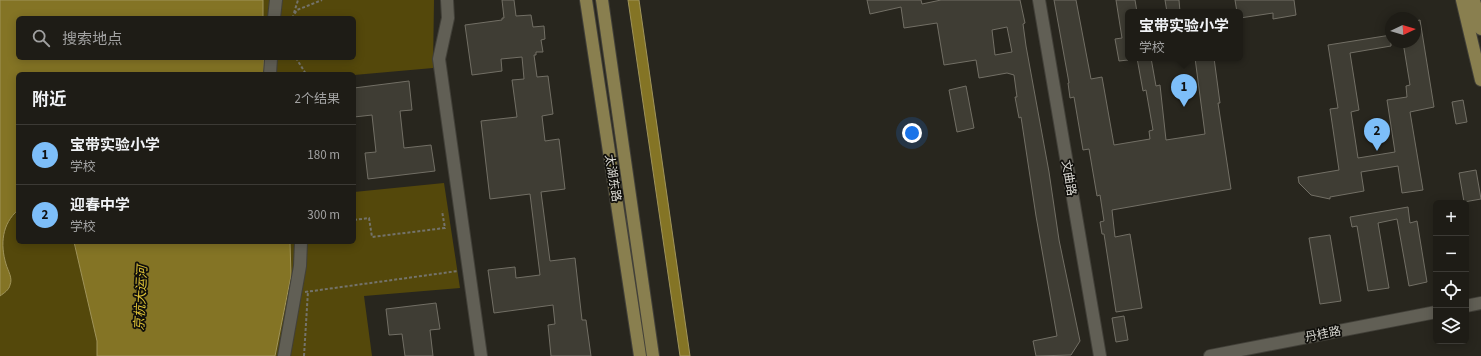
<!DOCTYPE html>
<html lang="zh">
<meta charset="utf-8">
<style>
:root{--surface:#1e1c16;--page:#26251f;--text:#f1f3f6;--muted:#a1a1a1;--line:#3c3a35;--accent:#7dbef9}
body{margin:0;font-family:"Source Sans 3","Noto Sans SC",sans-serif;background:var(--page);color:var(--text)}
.controls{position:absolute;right:12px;bottom:12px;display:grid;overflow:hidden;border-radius:6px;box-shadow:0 2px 10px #0003}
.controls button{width:36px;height:36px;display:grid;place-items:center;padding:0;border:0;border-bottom:1px solid var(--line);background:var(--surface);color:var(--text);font:20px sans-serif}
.compass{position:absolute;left:1385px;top:12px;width:36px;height:36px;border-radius:50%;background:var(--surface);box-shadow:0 2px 10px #0003;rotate:86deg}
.you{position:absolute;left:912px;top:133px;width:14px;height:14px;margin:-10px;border:3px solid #fff;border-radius:50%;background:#1a73e8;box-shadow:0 0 0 6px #1a73e833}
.badge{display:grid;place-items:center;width:26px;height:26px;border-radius:50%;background:var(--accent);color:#111;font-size:13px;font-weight:700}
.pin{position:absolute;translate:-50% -33px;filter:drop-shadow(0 1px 2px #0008)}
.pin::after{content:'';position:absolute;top:21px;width:14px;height:12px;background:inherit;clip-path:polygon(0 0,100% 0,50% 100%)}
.popup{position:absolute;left:1125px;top:9px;width:118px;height:52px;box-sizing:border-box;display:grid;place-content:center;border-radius:6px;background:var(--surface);filter:drop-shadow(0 1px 3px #0005);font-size:13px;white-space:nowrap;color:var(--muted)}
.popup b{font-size:15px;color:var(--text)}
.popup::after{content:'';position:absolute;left:50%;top:100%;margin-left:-8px;border:8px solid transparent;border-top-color:var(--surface)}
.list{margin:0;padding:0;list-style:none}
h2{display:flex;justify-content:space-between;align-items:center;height:52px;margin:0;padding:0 16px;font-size:17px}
h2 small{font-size:13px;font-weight:400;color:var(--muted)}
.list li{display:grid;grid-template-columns:26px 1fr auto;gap:12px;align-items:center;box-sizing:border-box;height:60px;padding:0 16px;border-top:1px solid var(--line)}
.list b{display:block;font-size:15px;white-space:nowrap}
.list p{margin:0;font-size:13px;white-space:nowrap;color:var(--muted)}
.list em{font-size:13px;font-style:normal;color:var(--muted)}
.icon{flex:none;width:22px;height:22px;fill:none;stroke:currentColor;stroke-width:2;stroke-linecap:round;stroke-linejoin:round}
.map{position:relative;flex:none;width:1481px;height:356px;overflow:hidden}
.search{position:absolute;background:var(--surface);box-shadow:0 2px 10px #0003;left:16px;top:16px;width:340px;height:44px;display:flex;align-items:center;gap:10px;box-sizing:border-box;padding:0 14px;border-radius:6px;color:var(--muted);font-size:15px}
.panel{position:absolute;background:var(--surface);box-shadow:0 2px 10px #0003;left:16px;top:72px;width:340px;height:172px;border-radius:6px}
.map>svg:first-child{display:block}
.green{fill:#54480b;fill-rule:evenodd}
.water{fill:#847425;stroke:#9f935a}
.building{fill:#3f3d34;stroke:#726f65;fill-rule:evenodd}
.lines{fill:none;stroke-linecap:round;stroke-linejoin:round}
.minor-casing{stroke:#424039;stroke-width:14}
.major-casing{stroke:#424039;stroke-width:14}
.path{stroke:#74736b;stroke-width:2;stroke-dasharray:3 2;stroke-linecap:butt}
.minor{stroke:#615f55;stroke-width:12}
.major{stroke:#897f4f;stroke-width:12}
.labels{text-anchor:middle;stroke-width:3.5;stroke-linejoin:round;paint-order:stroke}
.street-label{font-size:12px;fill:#dddcd6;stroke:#100f0b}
.water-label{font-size:13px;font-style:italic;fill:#e0c437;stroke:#100f0b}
</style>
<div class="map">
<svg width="1481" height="356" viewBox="0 0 1481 356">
<rect width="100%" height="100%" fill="#28261e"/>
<path class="green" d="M0 0H434L433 68 354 75 18 74V242H354V192L444 183 460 288 364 296 372 356H0ZM18 18H354V58H18Z"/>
<path class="water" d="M0 0H263V18H18V58H264V74H18V210C2 224 0 244 6 264 8 271 13 278 10 285 9 290 4 293 0 296Z
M628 0H639L690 356H680Z
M74 242H290L291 276 275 356H97V341Z"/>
<path class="building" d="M502 0H514L516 16 531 15 533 27 544 26 545 39 541 40 543 52H536V55H534L537 77 548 76 553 114 542 116 545 141 559 139 565 189 541 192 550 261 575 258 582 320H586L591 356H551L548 325 555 324 553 305 494 313 488 270 515 267 516 278 540 275 530 194 490 199 481 121 517 117 512 80 524 79 522 57 501 59 502 71 472 75 465 25 502 20V18H504Z
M867 0H921L922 4 941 0H1020L1025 23 1023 24 1026 46 1049 172 1059 240 1080 341 1071 355 1036 356 1033 341 1057 336 1036 216 1021 117 1019 118 1015 97H1017L1014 75 1007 73 979 78 976 60 944 65 937 23 904 28 901 7 870 14ZM1007 27 1012 52 995 55 992 30Z
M1054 0H1076L1091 79 1102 77 1114 145 1150 139 1149 131 1153 130 1146 90 1143 91 1137 58H1151L1156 86 1160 85 1166 140 1205 134 1195 58H1214L1220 103H1218L1231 189 1112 210 1115 237 1130 234 1142 308 1116 312 1104 234H1102L1100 222 1104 221 1100 195 1097 196 1089 149 1083 150 1074 97 1070 98 1068 83H1069Z
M1116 0H1135L1137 12H1128V60L1119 61 1115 39 1122 38Z
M1165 0H1179L1180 12H1167Z
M1235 0H1294L1296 15 1273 19V13L1240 18V12H1237Z
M1420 20 1434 107 1410 112 1423 190 1402 193 1398 166 1361 172 1364 191 1330 197V199L1311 195 1299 183 1298 177 1339 170 1330 109 1338 108 1328 45 1391 35V46L1350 53 1359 110 1351 112 1358 158 1395 152 1387 100 1407 97 1406 86 1410 85 1403 42H1415V21Z
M409 81 412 110 400 111 404 148 431 145 435 171 368 179 365 153 376 152 372 115 354 117V88Z
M966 86 974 128 957 132 949 90Z
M1463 100 1467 122 1456 124 1452 102Z
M1476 170 1481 199 1464 202 1459 173Z
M1408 207 1410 223 1417 221 1427 282 1409 286 1397 219 1378 223 1389 288 1368 291 1357 226 1352 227 1350 217Z
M1330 235 1341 301 1320 304 1309 238Z
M436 303 440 329 430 330 433 356H405L402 334 389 335 386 309Z
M1124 316 1128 340 1116 342 1112 318Z"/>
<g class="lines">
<defs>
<path id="minor" d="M447 0 448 18 439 59 481 356
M1039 0 1100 356
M274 18 276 0
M270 74 271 58
M1466 306 1481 303
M284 356 300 266 301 242
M1210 356 1436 312"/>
<path id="major" d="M586 0 640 356
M602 0 653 356
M1462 0 1481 80
M1474 0 1481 29"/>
</defs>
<use href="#minor" class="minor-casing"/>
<use href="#major" class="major-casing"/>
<path class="path" d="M294 13 298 0
M292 18 297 10 322 0
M296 58 306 74
M354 220 369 218 372 237 445 228 442 211
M305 292 458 271
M304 356 308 291"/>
<use href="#minor" class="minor"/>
<use href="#major" class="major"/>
</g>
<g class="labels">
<g class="street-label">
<text transform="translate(613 178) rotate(81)" y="4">太湖东路</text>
<text transform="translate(1069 178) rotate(80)" y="4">文曲路</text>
<text transform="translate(1323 334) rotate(-11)" y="4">丹桂路</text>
</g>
<g class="water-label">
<text transform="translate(140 298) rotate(-87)" y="5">京杭大运河</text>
</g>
</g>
</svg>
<div class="controls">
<button>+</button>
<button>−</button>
<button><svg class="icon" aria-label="locate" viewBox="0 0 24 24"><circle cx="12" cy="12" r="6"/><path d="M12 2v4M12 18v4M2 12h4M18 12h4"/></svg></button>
<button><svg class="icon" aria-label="layers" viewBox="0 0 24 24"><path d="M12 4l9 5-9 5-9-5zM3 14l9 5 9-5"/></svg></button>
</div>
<svg class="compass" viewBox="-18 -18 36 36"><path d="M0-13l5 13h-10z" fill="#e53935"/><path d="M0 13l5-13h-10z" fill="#a1a1a1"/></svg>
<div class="you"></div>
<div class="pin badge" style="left:1184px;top:107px">1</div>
<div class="popup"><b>宝带实验小学</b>学校</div>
<div class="pin badge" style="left:1377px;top:151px">2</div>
<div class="search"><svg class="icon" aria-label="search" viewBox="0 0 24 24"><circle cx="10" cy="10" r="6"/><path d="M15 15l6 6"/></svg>搜索地点</div>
<section class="panel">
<h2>附近<small>2个结果</small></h2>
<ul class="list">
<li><span class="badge">1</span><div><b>宝带实验小学</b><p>学校</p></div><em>180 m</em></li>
<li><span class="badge">2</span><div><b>迎春中学</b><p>学校</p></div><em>300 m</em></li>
</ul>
</section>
</div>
